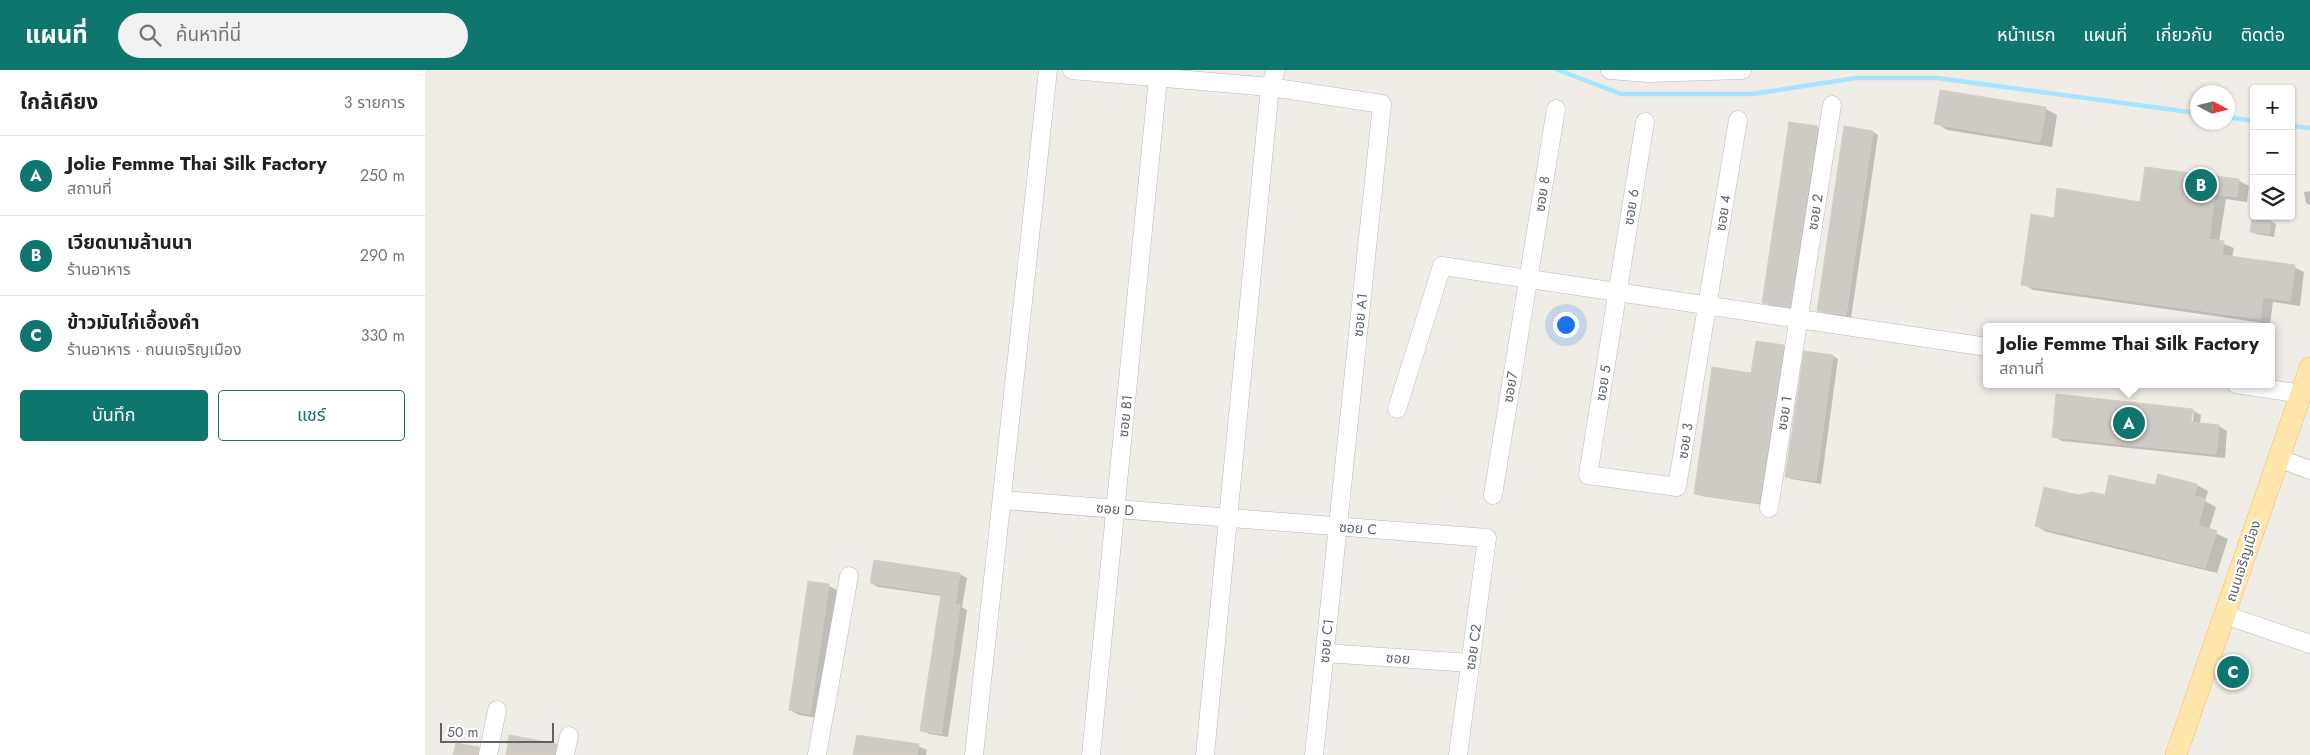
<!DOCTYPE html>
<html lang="th">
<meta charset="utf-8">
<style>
:root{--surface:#fff;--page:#f2f2f2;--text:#202124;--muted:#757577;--line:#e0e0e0;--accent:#0f766e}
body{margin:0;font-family:Jost,"Noto Sans Thai",sans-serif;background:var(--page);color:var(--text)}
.controls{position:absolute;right:15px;top:15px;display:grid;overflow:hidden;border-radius:5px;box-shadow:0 1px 4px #0004}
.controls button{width:45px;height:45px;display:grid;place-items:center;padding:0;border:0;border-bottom:1px solid var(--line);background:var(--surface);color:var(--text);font:25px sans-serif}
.compass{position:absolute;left:1765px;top:15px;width:45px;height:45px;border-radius:50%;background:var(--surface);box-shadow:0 1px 4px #0004;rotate:97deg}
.scale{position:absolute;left:15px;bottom:12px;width:114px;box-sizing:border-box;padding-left:5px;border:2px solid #5d6367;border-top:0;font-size:14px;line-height:18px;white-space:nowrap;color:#5d6367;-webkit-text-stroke:4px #fff;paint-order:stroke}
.you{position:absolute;left:1140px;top:254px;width:18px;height:18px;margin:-12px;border:4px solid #fff;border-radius:50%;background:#1a73e8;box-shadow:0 0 0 8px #1a73e833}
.badge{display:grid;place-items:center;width:32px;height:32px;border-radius:50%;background:var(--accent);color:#fff;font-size:16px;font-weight:700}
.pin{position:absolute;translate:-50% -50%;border:2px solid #fff;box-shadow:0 1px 5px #0006}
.popup{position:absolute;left:1558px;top:253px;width:292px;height:65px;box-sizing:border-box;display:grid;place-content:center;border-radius:5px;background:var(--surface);filter:drop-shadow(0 1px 4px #0005);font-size:16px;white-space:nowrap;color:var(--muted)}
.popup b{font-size:19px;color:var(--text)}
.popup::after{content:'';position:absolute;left:50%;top:100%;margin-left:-10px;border:10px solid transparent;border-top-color:var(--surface)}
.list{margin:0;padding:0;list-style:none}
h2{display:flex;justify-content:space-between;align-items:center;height:65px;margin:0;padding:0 20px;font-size:21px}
h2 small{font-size:16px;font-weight:400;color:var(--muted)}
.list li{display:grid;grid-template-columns:32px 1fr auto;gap:15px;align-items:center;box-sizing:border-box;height:80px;padding:0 20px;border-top:1px solid var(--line)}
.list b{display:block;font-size:19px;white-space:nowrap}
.list p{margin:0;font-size:16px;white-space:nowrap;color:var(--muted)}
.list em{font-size:16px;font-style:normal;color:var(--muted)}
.actions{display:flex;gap:10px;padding:15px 20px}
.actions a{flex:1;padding:11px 0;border:1px solid var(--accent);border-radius:5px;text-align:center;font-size:18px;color:var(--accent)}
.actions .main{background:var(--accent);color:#fff}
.icon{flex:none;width:28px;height:28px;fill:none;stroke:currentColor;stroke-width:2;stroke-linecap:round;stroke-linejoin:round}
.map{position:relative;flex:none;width:1885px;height:685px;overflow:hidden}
header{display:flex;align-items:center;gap:30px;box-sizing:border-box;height:70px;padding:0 25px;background:var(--accent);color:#fff}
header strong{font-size:24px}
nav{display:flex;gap:28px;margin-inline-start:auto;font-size:18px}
.search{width:350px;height:45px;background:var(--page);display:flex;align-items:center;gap:12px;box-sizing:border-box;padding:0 18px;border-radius:28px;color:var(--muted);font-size:19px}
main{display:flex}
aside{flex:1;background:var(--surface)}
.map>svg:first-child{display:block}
.shadow{fill:#0003;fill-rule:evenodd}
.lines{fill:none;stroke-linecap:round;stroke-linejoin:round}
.stream{stroke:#a7e4ff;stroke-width:4.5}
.building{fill:#cecac4;stroke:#d6cec3}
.minor-casing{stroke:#b6b9bd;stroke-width:19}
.major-casing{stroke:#fbb654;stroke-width:22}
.minor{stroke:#fff;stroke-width:18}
.major{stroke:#ffe7ac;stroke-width:21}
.labels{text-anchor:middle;stroke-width:4;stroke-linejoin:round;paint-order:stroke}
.street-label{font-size:14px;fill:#5d6367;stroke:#fff}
</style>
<header>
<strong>แผนที่</strong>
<div class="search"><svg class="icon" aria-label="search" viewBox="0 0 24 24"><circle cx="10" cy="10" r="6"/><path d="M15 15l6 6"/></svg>ค้นหาที่นี่</div>
<nav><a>หน้าแรก</a><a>แผนที่</a><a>เกี่ยวกับ</a><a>ติดต่อ</a></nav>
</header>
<main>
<aside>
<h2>ใกล้เคียง<small>3 รายการ</small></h2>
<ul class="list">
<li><span class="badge">A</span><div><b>Jolie Femme Thai Silk Factory</b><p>สถานที่</p></div><em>250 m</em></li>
<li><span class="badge">B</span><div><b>เวียดนามล้านนา</b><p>ร้านอาหาร</p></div><em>290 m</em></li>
<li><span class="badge">C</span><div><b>ข้าวมันไก่เอื้องคํา</b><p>ร้านอาหาร · ถนนเจริญเมือง</p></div><em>330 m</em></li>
</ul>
<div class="actions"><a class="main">บันทึก</a><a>แชร์</a></div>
</aside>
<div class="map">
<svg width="1885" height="685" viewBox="0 0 1885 685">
<rect width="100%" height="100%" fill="#f0ede6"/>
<path class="shadow" d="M1621 39 1632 45 1627 77 1522 60 1511 53Z
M1393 57 1398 60 1370 239 1344 235 1339 232Z
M1420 58 1448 62 1453 65 1426 248 1399 243 1393 240Z
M1813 110 1824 116 1822 132 1801 129 1794 172 1809 178 1807 188 1869 197 1879 202 1875 236 1848 232 1845 254 1608 220 1598 214 1630 149 1717 133Z
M1885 121V135L1881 133 1879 122Z
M1845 151 1851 154 1849 167 1831 164 1826 161Z
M1358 276 1364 279 1339 435 1276 426 1271 423 1327 304Z
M1380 282 1408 286 1413 289 1396 414 1366 409 1361 406Z
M1767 340 1776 345 1775 354 1794 356 1802 361 1800 388 1637 371 1628 366ZM1766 342H1769L1767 358H1764Z
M1772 415 1783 421 1780 431 1791 437 1784 460 1803 469 1792 503 1622 462 1611 456 1653 426H1681L1731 417Z
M534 504 542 508 537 537 542 540 523 667 504 664 497 660 517 526 453 517 446 513Z
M404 516 412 520 393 648 374 645 365 640Z
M493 676 502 680 501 685H430Z"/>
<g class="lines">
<path class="stream" d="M1133 0 1196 24H1327L1431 8H1512L1772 43
M1802 47 1829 51
M1866 56 1885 58"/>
</g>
<path class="building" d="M1515 20 1621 37 1615 72 1509 54Z
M1364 52 1393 56 1365 237 1337 233Z
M1419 56 1448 61 1421 245 1392 241Z
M1720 97 1814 109 1812 127 1790 124 1784 169 1799 171 1797 185 1870 195 1865 231 1838 227 1835 249 1596 215 1606 144 1629 148 1632 118 1715 132Z
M1827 147 1846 150 1844 164 1825 162Z
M1331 271 1359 275 1334 433 1269 424 1287 297 1326 303Z
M1379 281 1408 285 1391 411 1360 407Z
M1631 324 1768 339 1766 352 1794 355 1791 384 1627 367Z
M1733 404 1772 414 1769 426 1780 429 1773 455 1792 461 1780 498 1610 456 1619 417 1653 425 1667 422 1680 425 1684 405 1730 415Z
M449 490 535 503 530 534 535 535 516 664 495 661 516 524 445 513Z
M383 511 404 514 385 644 364 640Z
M84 665 132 674 130 685H81Z
M432 665 494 674 492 685H428Z
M31 673 54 677 53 685H28Z"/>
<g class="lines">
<defs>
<path id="minor" d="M647 0 845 17 957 34 889 685
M1185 0 1223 3 1317 0
M1220 52 1163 405 1252 417 1313 50
M1811 314 1877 324
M972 339 1017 196 1562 277
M1853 388 1885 400
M1068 425 1131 39
M577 430 1062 468 1033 685
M1344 438 1407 35
M1800 545 1885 574
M900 583 1046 593
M63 685 72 640
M140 685 144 666
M392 685 424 506
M549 685 623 0
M666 685 733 8
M780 685 845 17 851 0"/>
<path id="major" d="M1751 685 1885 298"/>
</defs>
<use href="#minor" class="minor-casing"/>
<use href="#major" class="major-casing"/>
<use href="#minor" class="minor"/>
<use href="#major" class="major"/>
</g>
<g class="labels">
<g class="street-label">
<text transform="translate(1117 124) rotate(-81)" y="5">ซอย 8</text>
<text transform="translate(1206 137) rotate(-81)" y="5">ซอย 6</text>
<text transform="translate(1390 142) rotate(-81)" y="5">ซอย 2</text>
<text transform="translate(1298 143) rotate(-81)" y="5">ซอย 4</text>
<text transform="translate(935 245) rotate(-84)" y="5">ซอย A1</text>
<text transform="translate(1178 313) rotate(-81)" y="5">ซอย 5</text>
<text transform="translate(1085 317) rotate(-81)" y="5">ซอย7</text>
<text transform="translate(1359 343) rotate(-81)" y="5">ซอย 1</text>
<text transform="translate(700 346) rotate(-84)" y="5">ซอย B1</text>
<text transform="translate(1260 371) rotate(-81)" y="5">ซอย 3</text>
<text transform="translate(690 439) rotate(5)" y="5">ซอย D</text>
<text transform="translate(933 458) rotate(4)" y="5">ซอย C</text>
<text transform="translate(1818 491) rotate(-72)" y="5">ถนนเจริญเมือง</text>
<text transform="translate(901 571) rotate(-84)" y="5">ซอย C1</text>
<text transform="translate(1048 577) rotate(-82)" y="5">ซอย C2</text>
<text transform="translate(973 588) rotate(4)" y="5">ซอย</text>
</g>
</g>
</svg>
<div class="controls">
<button>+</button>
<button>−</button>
<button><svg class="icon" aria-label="layers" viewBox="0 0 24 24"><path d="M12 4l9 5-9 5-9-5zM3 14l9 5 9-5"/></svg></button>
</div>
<svg class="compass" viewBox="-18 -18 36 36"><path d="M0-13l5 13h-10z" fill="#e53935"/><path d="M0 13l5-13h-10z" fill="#757577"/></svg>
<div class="scale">50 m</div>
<div class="you"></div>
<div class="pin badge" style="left:1704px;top:353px">A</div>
<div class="popup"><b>Jolie Femme Thai Silk Factory</b>สถานที่</div>
<div class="pin badge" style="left:1776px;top:115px">B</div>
<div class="pin badge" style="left:1808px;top:602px">C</div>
</div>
</main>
